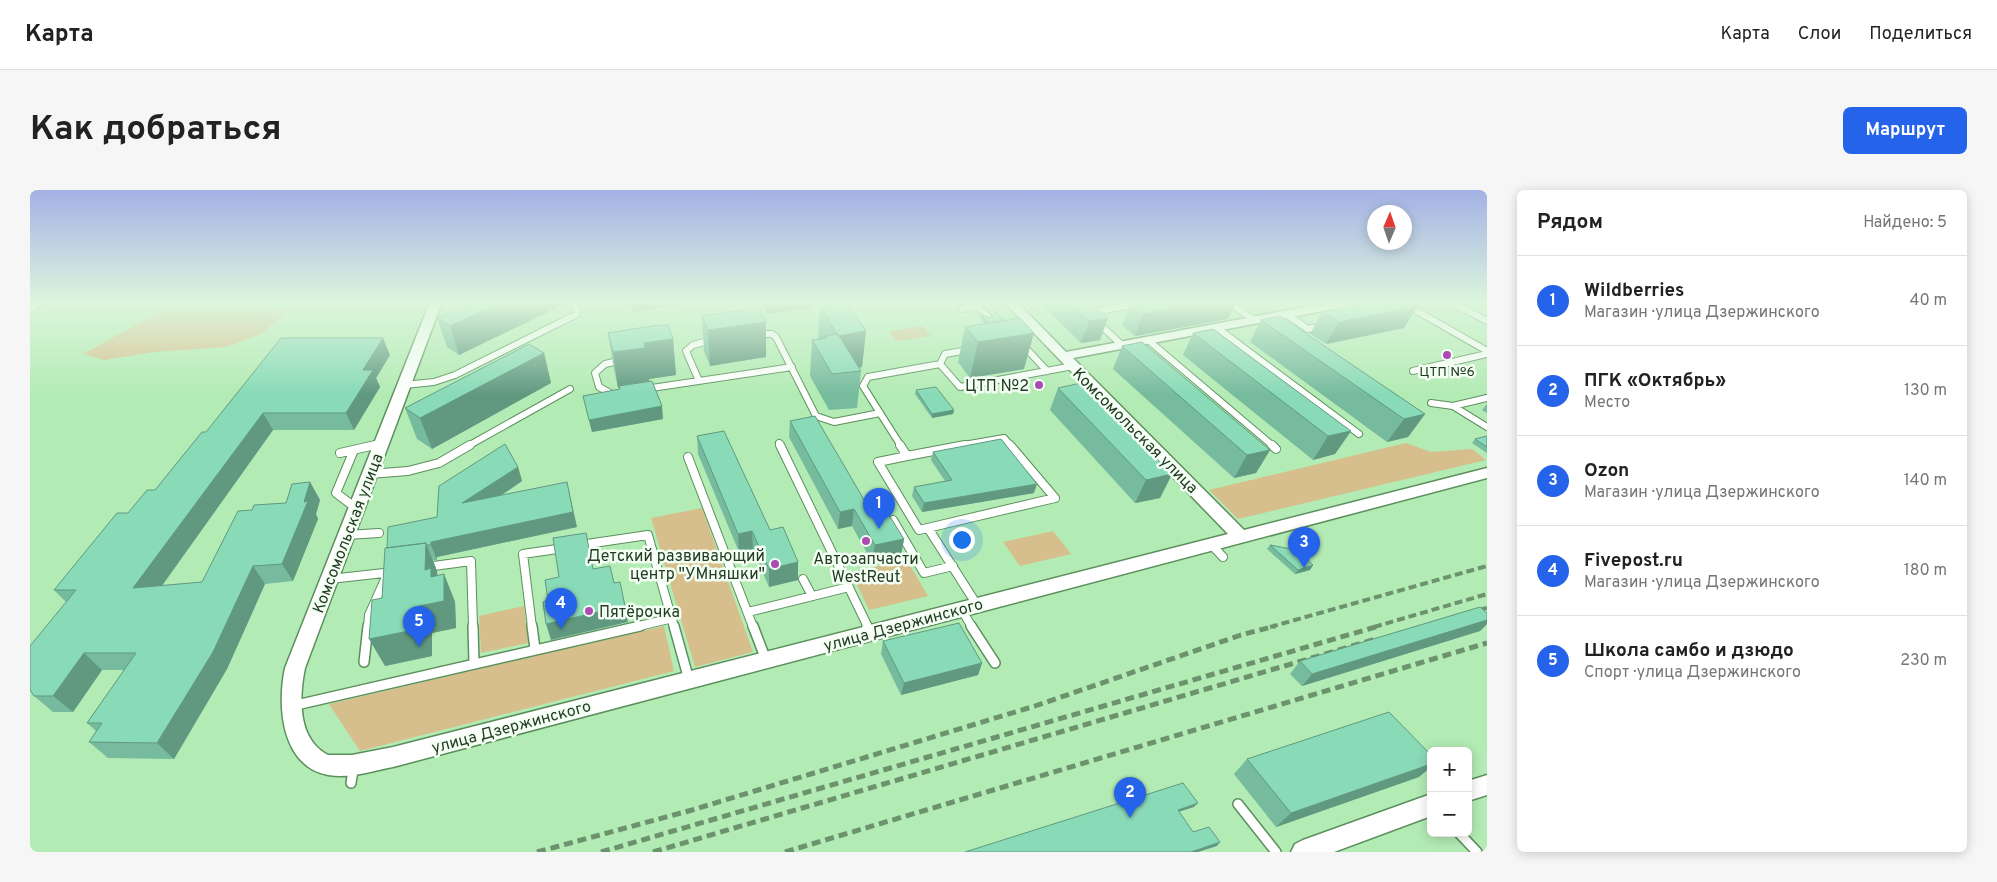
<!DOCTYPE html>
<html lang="ru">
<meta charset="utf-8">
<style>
:root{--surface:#fff;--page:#f6f6f6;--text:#222;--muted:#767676;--line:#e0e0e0;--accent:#2563eb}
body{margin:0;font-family:Overpass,sans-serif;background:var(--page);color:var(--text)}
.controls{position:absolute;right:15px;bottom:15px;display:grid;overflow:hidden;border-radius:8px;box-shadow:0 2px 12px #0003}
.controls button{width:45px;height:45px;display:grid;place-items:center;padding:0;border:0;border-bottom:1px solid var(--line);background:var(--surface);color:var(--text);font:25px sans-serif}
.compass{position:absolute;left:1337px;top:15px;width:45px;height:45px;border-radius:50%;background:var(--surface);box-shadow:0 2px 12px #0003;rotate:2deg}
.you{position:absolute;left:931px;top:349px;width:18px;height:18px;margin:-12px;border:4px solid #fff;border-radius:50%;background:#1a73e8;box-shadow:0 0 0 8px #1a73e833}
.badge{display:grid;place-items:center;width:32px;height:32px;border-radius:50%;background:var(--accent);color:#fff;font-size:16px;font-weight:700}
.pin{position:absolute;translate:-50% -41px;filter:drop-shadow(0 1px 2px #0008)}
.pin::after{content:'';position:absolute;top:26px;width:18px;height:15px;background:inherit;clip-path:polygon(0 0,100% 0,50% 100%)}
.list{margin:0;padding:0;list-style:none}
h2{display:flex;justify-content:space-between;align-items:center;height:65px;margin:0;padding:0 20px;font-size:21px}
h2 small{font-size:16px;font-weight:400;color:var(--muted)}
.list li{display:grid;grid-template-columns:32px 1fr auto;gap:15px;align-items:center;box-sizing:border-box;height:90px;padding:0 20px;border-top:1px solid var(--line)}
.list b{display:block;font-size:19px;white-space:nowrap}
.list p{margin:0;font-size:16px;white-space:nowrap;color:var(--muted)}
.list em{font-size:16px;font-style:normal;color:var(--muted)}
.map{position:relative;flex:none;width:1457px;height:662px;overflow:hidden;border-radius:8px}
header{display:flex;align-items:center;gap:30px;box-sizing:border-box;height:70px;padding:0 25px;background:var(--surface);border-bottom:1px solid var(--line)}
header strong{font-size:24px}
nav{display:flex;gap:28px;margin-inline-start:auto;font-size:18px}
.intro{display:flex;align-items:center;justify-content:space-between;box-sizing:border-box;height:120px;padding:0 30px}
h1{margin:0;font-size:35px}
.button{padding:12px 22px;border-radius:8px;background:var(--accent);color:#fff;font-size:18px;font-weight:700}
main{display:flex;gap:30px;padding:0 30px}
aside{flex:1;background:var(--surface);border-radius:8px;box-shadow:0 2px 12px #0003}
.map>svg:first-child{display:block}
.green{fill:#d7bf8d}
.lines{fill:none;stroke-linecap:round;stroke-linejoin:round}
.lane-far2-casing{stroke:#5b8f5c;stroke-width:8}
.lane-far1-casing{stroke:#5b8f5c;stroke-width:10}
.lane-casing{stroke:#5b8f5c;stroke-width:12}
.street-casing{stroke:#5b8f5c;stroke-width:3}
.lane-far2{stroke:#fff;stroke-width:6}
.lane-far1{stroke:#fff;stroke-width:8}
.lane{stroke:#fff;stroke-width:9}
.street{fill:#fff;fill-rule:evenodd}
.rail-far1{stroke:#6c936d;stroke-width:4;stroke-dasharray:8 4;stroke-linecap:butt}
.rail{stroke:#6c936d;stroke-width:5;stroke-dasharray:9 5;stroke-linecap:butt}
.wall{fill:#76bb9d}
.shaded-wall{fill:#609980}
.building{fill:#89dab7;stroke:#609980}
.poi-dot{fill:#ac4bb3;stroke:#f3fff3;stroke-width:2}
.labels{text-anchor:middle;stroke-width:5;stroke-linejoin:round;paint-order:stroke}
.far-poi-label{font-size:14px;fill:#253b25;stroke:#f3fff3}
.poi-label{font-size:16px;fill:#253b25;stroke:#f3fff3;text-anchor:end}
.street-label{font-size:16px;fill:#253b25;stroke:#f3fff3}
</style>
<header>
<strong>Карта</strong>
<nav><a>Карта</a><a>Слои</a><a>Поделиться</a></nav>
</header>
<div class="intro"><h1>Как добраться</h1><a class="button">Маршрут</a></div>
<main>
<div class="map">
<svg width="1457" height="662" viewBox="0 0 1457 662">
<rect width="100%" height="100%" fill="#b3ebb4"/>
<path class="green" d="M148 112H240L237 116 258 121 231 144 196 157 124 162 74 170 53 164Z
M893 136 901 146 866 151 859 141Z
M1376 253 1401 262 1442 259 1456 270 1208 329 1179 300Z
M672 318 723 462 665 477 621 328Z
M1023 341 1041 364 990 376 973 352Z
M877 370 898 406 839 420 821 382Z
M494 416 498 453 451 463 449 426Z
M634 436 644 481 330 561 299 514Z"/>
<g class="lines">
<defs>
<path id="lane-far2" d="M944 112 958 127
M1199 112 1224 130
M1371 112 1457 161
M1421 112 1457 131
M1453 112 1457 114
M932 119 948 116
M0 120 12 112
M1061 122 1120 112
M1256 124 1278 139 1292 136
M1068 133 1092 155
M1186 137 1329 244
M726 144H742L746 147 786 226 804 232 850 223 833 196 838 187 910 174
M1118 150 1243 256
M993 155 1017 181
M910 174 930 197 1043 176
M910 174 915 164 938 160
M1383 181 1457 164
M669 191 656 161 663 155 682 150
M374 195 404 192 425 185 547 124 545 112
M615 199 762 177
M582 204 569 197 565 183 575 174 593 170
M1457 208 1423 216 1457 237
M1401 213 1423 216
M850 223 871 256
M749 253 751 256
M340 256 351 254
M438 256 540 199
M928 256 974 248 981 256"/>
<path id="lane-far1" d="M750 255 838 437
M870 255 877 266
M1242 255 1246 259
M324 260 306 303 326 318
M310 263 345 255
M877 266 848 272 889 340 1025 308 980 255
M877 266 935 255
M658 267 723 437
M339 284 378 281 409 273 440 255
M863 330 894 383 923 376
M898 338 947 415
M316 345 349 343
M1181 354 1193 367
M550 355 618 345 644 437
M396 377 441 371 443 437
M300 389 363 382
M773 389 782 406
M931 419 942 437
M718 422 819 397
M338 437 339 425 357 385
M502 437 493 364 534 358
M605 437 643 428"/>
<path id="lane" d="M443 436 444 474
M502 436 505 459
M644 436 659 490
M723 436 736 470
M837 436 841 443
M941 436 965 473
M334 472 338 436
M262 516 610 436
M321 593 324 575
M1208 614 1246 662
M1429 643 1447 662"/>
<path id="street" d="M400 112H412L275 478C269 507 267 549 298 565H322L363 557 1198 344 974 112H987L1036 162 1301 112H1325L1319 116 1043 168 1214 340 1457 278V288L363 577C342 581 320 589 298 585 251 576 247 515 255 478Z
M1457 585V605L1438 611V591Z
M1401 604V626L1304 662H1261L1265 654 1273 650Z"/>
</defs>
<use href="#lane-far2" class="lane-far2-casing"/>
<use href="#lane-far1" class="lane-far1-casing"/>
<use href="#lane" class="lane-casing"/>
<use href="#street" class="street-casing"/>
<use href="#lane-far2" class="lane-far2"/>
<use href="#lane-far1" class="lane-far1"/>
<use href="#lane" class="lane"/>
<use href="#street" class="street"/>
<path class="rail-far1" d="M1438 423 1457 418
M1240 437 1457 376
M1344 437 1457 404"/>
<path class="rail" d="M507 662 662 620 1005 516 1211 445 1245 436
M571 662 1349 436
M623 662 1346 449
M755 662 1457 453"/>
</g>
<path class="wall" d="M444 112H532V115L429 165 417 157 407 128Z
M599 112H645V115L603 122Z
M731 112H781V118L737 124Z
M806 112H829L817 114 836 141 832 177 828 178 831 181 827 218 799 220 780 186 782 150 788 149 790 116 807 113Z
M1009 112H1060L1070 150 1051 153Z
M1207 112H1227L1212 115Z
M1100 113 1198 129 1105 146 1092 135Z
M1292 122 1374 138 1296 154 1280 144Z
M951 124 960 128 994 179 940 188 928 172 935 137 955 134 950 128Z
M672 126 736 132V167L680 176 674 161Z
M1231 130 1395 224 1378 247 1357 252 1220 152Z
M629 136 643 149 646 185 619 189 633 229 562 242 553 206 590 199 589 198H588L584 179 578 143Z
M1163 143 1321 241 1305 264 1283 270 1153 165Z
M1092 156 1240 260 1226 283 1204 288 1083 179Z
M514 163 521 193 402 259 387 249 375 218Z
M360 165 346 188 350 197 324 240H243L132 396 172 392 222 320 256 313 280 292 290 310 286 324 288 329 263 391 235 394 197 479 144 569 78 568 59 552 66 541 57 533 94 480H72L43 522H23L4 506 36 412 24 400 98 323 125 300 176 242Z
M1028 198 1142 284 1130 308 1105 313 1020 220Z
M886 200 924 220 923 224 902 228 885 204Z
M1457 214V223L1452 220Z
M760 231 840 320 874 349 871 365 842 372 822 336 808 339 759 247Z
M667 246 740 340 768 372V390L739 397 723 359 709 362 668 264Z
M1457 246V263L1442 253 1445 249Z
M903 262 1004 303 892 322 882 306 884 297 915 291 901 270Z
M488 277 492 291 471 306 547 337 407 367V370H403L407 381V386L414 384 425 412 426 438 402 443V466L355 476 357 358Z
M1240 355 1283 375 1280 380 1265 384 1237 359Z
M1457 423V434L1450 441 1272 496 1260 484 1270 471Z
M853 451 952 473 948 485 871 505 851 464Z
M1217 569 1389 587 1246 637 1204 584Z"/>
<path class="shaded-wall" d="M472 112H532V115L429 165 420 136Z
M615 112H645V115L603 122 602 114Z
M737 112H781V118L737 124Z
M808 112H829L808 115Z
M1180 112H1206L1198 129 1105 146 1113 124Z
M1213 112H1227L1212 115Z
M1388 116 1374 138 1296 154 1309 132Z
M1078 128 1070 150 1051 153 1059 131Z
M736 132V167L680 176 678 140Z
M836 141 832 177 806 181 808 146Z
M1004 143 994 179 940 188 948 152Z
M353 148 360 165 346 188 350 197 324 240 316 223 333 180Z
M643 149 646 185 619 189V193L588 198 583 162 614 153Z
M514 163 521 193 402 259 390 228Z
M632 216 633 229 562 242 559 230Z
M924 220 923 224 902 228V224Z
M233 223 243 240 118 415 103 398Z
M1395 224 1378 247 1357 252 1374 229Z
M1321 241 1305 264 1283 270 1298 246Z
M1240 260 1226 283 1204 288 1217 265Z
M488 277 492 291 437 328 432 313Z
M1142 284 1130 308 1105 313 1116 290Z
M280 292 290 310 286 324 288 329 263 391 252 374 274 312Z
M537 292 547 337 407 367V370L401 355V352Z
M1007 294 1004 303 892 322 894 313Z
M824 319 822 336 808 339 810 322Z
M722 341 723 359 709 362 708 344Z
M874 349 871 365 842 372 845 355Z
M396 353 407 381 408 393 414 384 425 412 426 438 402 443V466L355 476 339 449 389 416 395 380Z
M768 372V390L739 397V379Z
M1283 375 1280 380 1265 384 1268 380Z
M223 376 235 394 197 479 144 569 127 553Z
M595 416 598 432 521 450 516 434Z
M1457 430V434L1450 441 1272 496 1282 484Z
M54 463 72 480 43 522 23 506Z
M952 473 948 485 871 505 874 493Z
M1401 574V577L1389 587 1246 637 1261 623Z
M1168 613 1164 617 1145 623 1148 620Z
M1190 652 1187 656 1168 662H1161Z"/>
<path class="building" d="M444 112H472L420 136 407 128Z
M601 112H615L602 114Z
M816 112 836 141 808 146 790 116Z
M1038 112H1060L1078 128 1059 131Z
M1106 112H1180L1113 124 1100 113Z
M1343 112H1380L1388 116 1309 132 1292 122Z
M729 118 736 132 678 140 672 126Z
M966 122 975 131 959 133 951 124 960 128Z
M1250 126 1395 224 1374 229 1231 130Z
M990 128 1004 143 948 152 935 137Z
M628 135 629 136 638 135 643 149 614 153 615 158 583 162 578 143Z
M1183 139 1321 241 1298 246 1163 143Z
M808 144 831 181 802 184 782 150 797 148 796 146Z
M251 148H353L333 180H343L316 223H233L103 398 172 392 208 321 222 320 224 315 256 313 262 294 280 292 274 312 278 311 252 374 223 376 183 462 127 553 59 552 72 533H57L106 463H54L23 506H4L0 500V456L46 400H24L87 323H98L117 300H125L172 242H176Z
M1112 152 1240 260 1217 265 1092 156Z
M499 154 514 163 390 228 375 218Z
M622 191 632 216 559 230 553 206 590 199 589 196Z
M1051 193 1142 284 1116 290 1028 198Z
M906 197 924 220 902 224 886 200Z
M785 226 840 320 854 317 874 349 845 355 824 319 810 322 760 231Z
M694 241 740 340 753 337 768 372 739 379 722 341 708 344 667 246Z
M1457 246V257L1445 249Z
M971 249 1007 294 894 313 884 297 922 290 903 262Z
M475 254 488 277 432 313 537 292 543 322 401 352V355H396V353L357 358 358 337 407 327 409 296Z
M556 343 563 379 580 376 584 393 590 392 595 416 516 434 513 412 518 410 515 390 529 387 523 348Z
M396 353 395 380 401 378V387L414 384V411L389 416V439L339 449 342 410 352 408 355 358Z
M1240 355 1266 360 1283 375 1268 380Z
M1450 417 1457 423V430L1282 484 1270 471Z
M929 433 952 473 874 493 853 451Z
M1359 522 1401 565V574L1261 623 1217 569Z
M1153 593 1168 613 1148 620 1163 642 1179 637 1190 652 1161 662H935Z"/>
<linearGradient id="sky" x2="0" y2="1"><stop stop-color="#a4b1e5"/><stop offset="0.55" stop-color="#ddf6dd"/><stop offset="1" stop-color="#ddf6dd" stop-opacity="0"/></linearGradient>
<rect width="1457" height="205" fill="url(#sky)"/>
<g class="poi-dot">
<circle cx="1417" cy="165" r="5"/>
<circle cx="1009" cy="195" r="5"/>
<circle cx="836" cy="351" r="5"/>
<circle cx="745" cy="374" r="5"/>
<circle cx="559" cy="421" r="5"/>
</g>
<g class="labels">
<g class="far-poi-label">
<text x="1417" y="186">ЦТП №6</text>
</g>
<g class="poi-label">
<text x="999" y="201">ЦТП №2</text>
<text x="735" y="371">Детский развивающий<tspan x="735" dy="18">центр "УМняшки"</tspan></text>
<text x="836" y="374" text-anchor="middle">Автозапчасти<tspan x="836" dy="18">WestReut</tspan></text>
<text x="569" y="427" text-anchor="start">Пятёрочка</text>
</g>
<g class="street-label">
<text transform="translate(1106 240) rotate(45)" y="6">Комсомольская улица</text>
<text transform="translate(317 343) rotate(-69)" y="6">Комсомольская улица</text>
<text transform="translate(873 434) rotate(-15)" y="6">улица Дзержинского</text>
<text transform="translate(481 536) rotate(-15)" y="6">улица Дзержинского</text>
</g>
</g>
</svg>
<div class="controls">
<button>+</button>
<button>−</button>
</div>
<svg class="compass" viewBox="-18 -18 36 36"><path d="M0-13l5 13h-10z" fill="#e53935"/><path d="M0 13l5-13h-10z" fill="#767676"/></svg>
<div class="you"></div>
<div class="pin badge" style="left:849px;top:339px">1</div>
<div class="pin badge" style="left:1100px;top:628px">2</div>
<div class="pin badge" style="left:1274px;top:378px">3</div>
<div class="pin badge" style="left:531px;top:439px">4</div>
<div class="pin badge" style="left:389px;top:457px">5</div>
</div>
<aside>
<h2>Рядом<small>Найдено: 5</small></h2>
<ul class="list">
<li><span class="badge">1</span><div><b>Wildberries</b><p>Магазин · улица Дзержинского</p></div><em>40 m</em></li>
<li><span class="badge">2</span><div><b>ПГК «Октябрь»</b><p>Место</p></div><em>130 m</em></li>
<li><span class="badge">3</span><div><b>Ozon</b><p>Магазин · улица Дзержинского</p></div><em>140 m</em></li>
<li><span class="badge">4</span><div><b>Fivepost.ru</b><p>Магазин · улица Дзержинского</p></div><em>180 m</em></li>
<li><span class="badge">5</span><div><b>Школа самбо и дзюдо</b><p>Спорт · улица Дзержинского</p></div><em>230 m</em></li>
</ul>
</aside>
</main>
